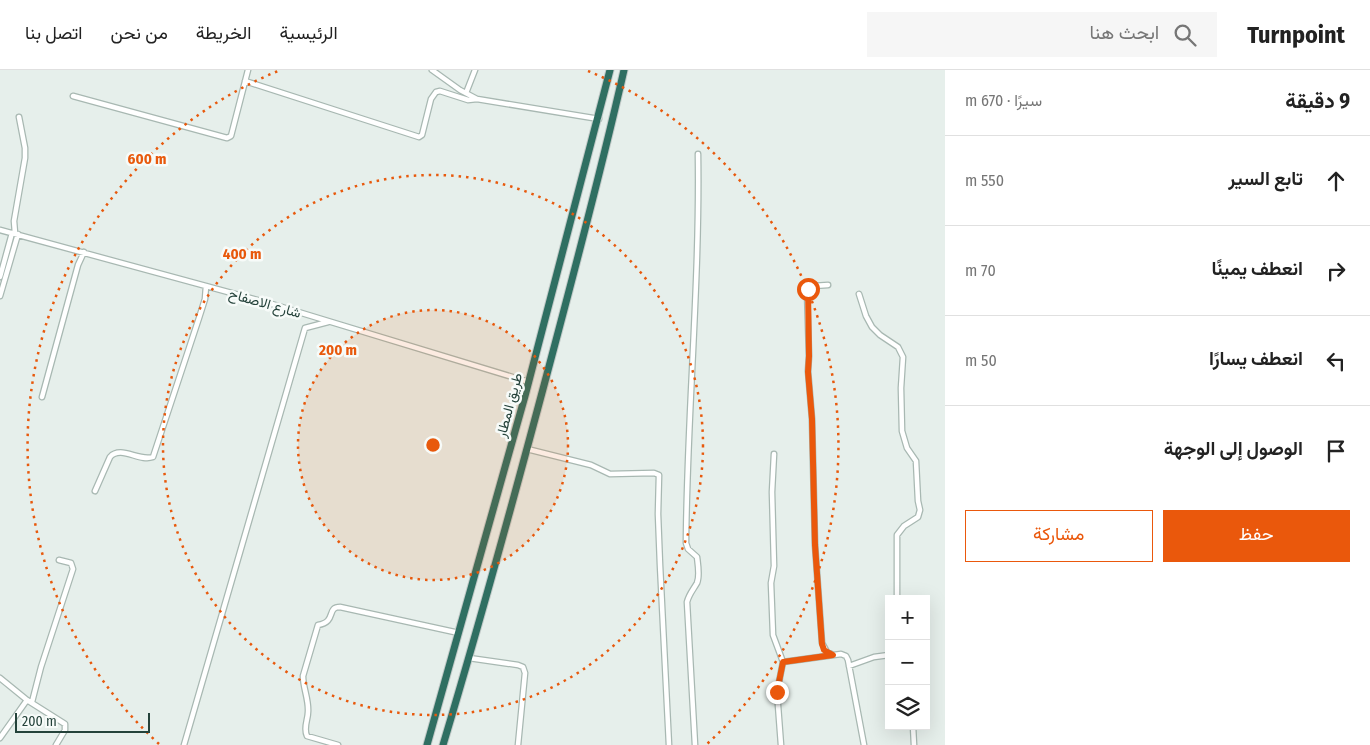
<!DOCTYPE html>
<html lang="ar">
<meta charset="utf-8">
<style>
:root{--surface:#fff;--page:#f6f6f6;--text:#222;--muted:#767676;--line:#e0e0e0;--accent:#ea580c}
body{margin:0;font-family:"Fira Sans Condensed",Vazirmatn,sans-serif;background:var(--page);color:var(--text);direction:rtl}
.controls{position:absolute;right:15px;bottom:15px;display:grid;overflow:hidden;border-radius:0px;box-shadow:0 5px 20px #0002}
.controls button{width:45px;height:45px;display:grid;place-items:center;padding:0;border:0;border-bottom:1px solid var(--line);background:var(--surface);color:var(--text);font:25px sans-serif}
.scale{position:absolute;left:15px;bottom:12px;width:135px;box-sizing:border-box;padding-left:5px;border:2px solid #24423a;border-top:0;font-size:14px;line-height:18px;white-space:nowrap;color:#24423a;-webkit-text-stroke:4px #f7fbf9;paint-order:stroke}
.stop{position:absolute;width:15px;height:15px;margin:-11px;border:4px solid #ea580c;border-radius:50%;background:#fff}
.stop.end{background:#ea580c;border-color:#fff;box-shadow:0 1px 5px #0008}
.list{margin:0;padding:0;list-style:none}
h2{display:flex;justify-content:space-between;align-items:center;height:65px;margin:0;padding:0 20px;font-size:21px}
h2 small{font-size:16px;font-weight:400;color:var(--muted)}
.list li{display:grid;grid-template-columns:32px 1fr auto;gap:15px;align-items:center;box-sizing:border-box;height:90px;padding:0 20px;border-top:1px solid var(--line)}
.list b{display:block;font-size:19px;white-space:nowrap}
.list em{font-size:16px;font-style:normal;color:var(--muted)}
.actions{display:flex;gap:10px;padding:15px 20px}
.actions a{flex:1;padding:11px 0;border:1px solid var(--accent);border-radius:0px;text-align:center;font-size:18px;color:var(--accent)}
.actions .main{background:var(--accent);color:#fff}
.icon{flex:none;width:28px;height:28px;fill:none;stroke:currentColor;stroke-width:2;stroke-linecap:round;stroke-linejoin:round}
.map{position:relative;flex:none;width:945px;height:675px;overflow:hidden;direction:ltr}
header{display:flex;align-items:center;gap:30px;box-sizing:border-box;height:70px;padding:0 25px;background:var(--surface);border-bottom:1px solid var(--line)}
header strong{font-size:24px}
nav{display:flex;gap:28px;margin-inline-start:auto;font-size:18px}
.search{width:350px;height:45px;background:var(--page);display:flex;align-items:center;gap:12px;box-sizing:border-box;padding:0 18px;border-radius:0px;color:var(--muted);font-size:19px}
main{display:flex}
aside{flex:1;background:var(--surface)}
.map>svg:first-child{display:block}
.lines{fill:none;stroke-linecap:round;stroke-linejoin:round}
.minor-casing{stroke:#a8b8b2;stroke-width:7}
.highway-casing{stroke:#c2cac8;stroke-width:9}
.minor{stroke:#fff;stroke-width:4.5}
.highway{stroke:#2f6f62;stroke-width:7}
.route{stroke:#ea580c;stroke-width:6}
.ring{fill:none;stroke:#e8590c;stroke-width:2.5;stroke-dasharray:2.5 5}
.labels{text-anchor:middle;stroke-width:5;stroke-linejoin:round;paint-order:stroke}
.street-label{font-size:14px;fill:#24423a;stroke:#f7fbf9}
.centre{fill:#e8590c;stroke:#f7fbf9;stroke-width:2.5}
.ring-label{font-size:15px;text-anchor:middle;font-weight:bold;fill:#e8590c;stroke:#f7fbf9;stroke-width:5;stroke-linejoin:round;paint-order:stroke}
</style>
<header>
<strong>Turnpoint</strong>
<div class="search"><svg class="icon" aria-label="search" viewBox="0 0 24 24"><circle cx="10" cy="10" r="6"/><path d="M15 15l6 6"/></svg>ابحث هنا</div>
<nav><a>الرئيسية</a><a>الخريطة</a><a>من نحن</a><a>اتصل بنا</a></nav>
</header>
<main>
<aside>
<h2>9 دقيقة<small>سيرًا · 670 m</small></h2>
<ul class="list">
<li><svg class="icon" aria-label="ahead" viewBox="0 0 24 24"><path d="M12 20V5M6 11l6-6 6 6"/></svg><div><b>تابع السير</b></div><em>550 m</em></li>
<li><svg class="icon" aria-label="right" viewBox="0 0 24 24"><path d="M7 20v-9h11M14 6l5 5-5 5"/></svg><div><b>انعطف يمينًا</b></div><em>70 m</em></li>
<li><svg class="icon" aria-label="left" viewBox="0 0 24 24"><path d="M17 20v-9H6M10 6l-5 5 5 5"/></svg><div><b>انعطف يسارًا</b></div><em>50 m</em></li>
<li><svg class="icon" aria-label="arrive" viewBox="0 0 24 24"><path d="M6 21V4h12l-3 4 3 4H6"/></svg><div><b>الوصول إلى الوجهة</b></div></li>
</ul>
<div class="actions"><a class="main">حفظ</a><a>مشاركة</a></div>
</aside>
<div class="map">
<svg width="945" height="675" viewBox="0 0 945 675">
<rect width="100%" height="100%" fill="#e6efeb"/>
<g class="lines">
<defs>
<path id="minor" d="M432 0 460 20 477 29
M245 11 419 67 422 65 431 29 436 22 440 21 468 30 477 29 599 49
M466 23 475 0
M73 26 227 68 231 66 248 0
M0 160 272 234 529 312
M15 163 14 151 25 88V78L19 47
M0 207 12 163
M828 215 813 216 807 221 809 286 808 301 812 349 815 475 822 573 827 582 833 585
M859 224 866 246 872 257 880 265 898 277 903 287 901 318 902 361 907 378 916 391 918 431 920 440 918 447 904 456 897 465V529
M0 226 18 164
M42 327 78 195 84 182
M527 379 591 395 610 404 654 403 659 405 658 444 660 495 669 675
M774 384 772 422 774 496 771 513 773 565 783 592 777 622 781 675
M95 421 110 387C121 375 139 392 153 387L199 248 205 229 206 216
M469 588 518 595 523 597 525 603 518 675
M783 592 841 584 846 586 848 590 864 675
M849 596 874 587 889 585
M0 608 27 630 65 654V660L56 675
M32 632 41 597 73 499 71 493 59 490
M913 656 914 675
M0 668 27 630
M184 675 305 258 328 252
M338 675 307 666C303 658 308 650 308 642 309 630 303 618 303 606L318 555C337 552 326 537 340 537L459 563
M695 675 687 532C689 524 693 520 697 513 700 506 698 495 697 487L688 479 686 473C687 343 700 214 698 84"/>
<path id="highway" d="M427 675 525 326 610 0
M443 675C480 552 514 428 547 304 574 203 601 102 624 0"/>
</defs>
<use href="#minor" class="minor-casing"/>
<use href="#highway" class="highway-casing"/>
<use href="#minor" class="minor"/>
<use href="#highway" class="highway"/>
</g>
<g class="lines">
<path class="route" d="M777 622 783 592 833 585 824 580 822 574 815 475 812 349 808 302 809 286 808 219"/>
</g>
<circle cx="433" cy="375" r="135" fill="#e8590c" fill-opacity=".12"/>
<g class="ring">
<circle cx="433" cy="375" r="135"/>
<circle cx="433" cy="375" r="270"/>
<path d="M159 674A405 405 0 0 1 278 1M588 1A405 405 0 0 1 707 674"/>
</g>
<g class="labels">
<g class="street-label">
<text transform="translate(265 233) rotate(16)" y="5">شارع الاصفاح</text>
<text transform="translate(509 335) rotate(-75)" y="5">طريق المطار</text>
</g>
</g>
<circle cx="433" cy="375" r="8" class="centre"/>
<g class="ring-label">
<text x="147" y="94">600 m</text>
<text x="242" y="189">400 m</text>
<text x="338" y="285">200 m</text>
</g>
</svg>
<div class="controls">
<button>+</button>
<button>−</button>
<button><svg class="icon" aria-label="layers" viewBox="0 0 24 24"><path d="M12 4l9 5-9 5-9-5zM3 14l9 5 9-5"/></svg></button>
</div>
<div class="scale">200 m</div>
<div class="stop" style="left:808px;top:219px"></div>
<div class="stop end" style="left:777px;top:622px"></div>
</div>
</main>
